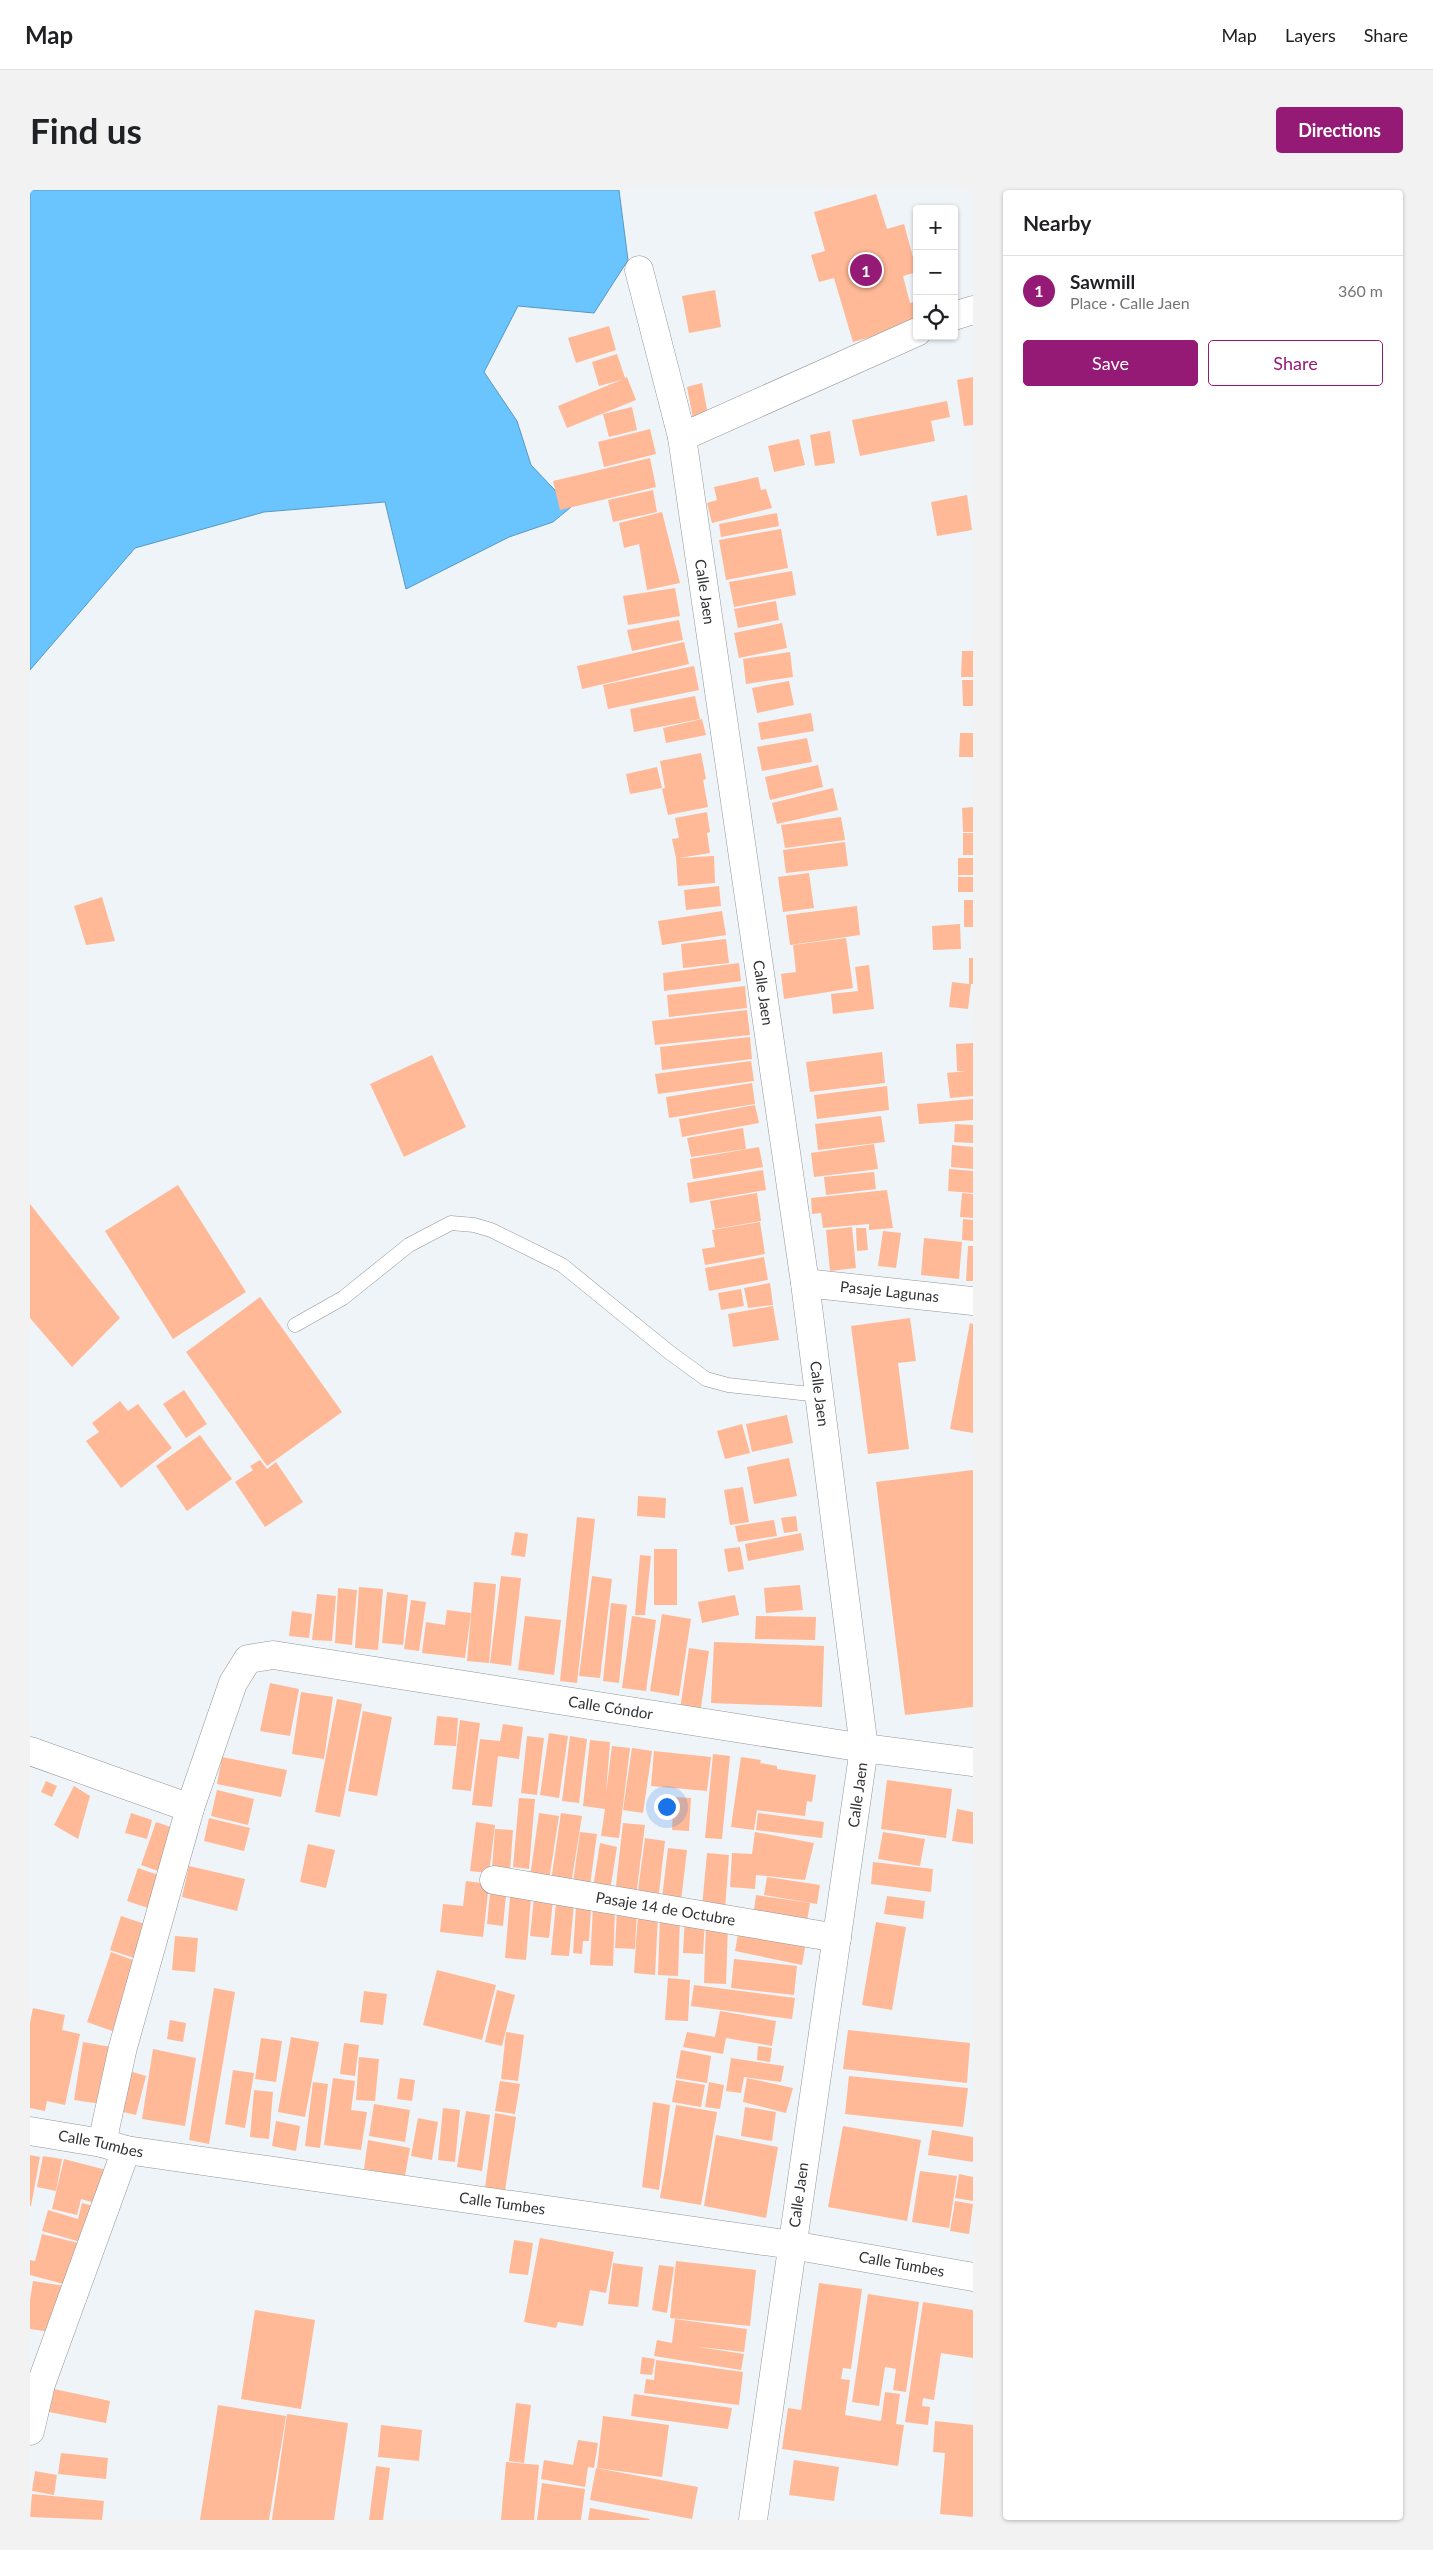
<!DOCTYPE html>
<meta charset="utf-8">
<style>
:root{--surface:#fff;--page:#f2f2f2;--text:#202124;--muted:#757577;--line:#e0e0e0;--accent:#951a76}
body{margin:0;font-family:Lato,sans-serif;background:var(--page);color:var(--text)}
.controls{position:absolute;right:15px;top:15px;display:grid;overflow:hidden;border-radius:5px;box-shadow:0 1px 4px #0004}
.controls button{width:45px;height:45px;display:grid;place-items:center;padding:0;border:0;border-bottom:1px solid var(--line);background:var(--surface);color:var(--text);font:25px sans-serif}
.you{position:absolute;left:636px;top:1616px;width:18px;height:18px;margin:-12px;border:4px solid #fff;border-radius:50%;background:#1a73e8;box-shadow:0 0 0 8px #1a73e833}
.badge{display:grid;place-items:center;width:32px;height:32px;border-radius:50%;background:var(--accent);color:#fff;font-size:16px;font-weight:700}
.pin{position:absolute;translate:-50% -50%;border:2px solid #fff;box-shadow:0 1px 5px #0006}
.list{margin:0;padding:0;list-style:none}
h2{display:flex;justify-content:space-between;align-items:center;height:65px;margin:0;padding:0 20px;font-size:21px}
h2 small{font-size:16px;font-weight:400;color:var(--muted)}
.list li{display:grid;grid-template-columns:32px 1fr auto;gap:15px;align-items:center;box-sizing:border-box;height:70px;padding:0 20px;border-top:1px solid var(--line)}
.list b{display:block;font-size:19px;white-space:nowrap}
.list p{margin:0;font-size:16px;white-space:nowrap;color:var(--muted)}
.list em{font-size:16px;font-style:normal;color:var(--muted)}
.actions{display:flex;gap:10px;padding:15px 20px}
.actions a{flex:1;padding:11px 0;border:1px solid var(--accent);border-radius:5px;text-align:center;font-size:18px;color:var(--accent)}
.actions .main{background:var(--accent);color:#fff}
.icon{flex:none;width:28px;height:28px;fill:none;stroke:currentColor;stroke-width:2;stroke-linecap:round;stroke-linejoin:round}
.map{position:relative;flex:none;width:943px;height:2330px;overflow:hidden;border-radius:5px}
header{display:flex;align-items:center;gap:30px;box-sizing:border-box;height:70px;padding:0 25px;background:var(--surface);border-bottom:1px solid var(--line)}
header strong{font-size:24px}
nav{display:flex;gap:28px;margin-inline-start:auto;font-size:18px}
.intro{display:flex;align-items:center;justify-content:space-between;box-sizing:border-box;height:120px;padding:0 30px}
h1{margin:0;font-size:35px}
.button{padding:12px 22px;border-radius:5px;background:var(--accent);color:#fff;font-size:18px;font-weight:700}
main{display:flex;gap:30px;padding:0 30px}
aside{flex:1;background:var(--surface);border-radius:5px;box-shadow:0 1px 4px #0004}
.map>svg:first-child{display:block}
.water{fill:#6ac4fd;stroke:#5998c1}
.building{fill:#ffb996}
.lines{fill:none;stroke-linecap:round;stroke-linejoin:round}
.lane-casing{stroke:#92969a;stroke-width:15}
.street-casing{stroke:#92969a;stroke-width:29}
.lane{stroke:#fff;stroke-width:14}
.street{stroke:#fff;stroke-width:28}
.labels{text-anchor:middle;stroke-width:4;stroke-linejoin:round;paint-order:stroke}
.street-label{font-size:15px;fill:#303234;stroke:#fff}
</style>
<header>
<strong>Map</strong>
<nav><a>Map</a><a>Layers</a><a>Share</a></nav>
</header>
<div class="intro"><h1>Find us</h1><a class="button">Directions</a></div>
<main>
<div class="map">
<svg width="943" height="2330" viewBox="0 0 943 2330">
<rect width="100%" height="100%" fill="#eff4f9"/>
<path class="water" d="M0 0H589L598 70 564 123 488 116 454 182 487 231 501 275 541 317 523 332 479 347 376 399 355 312 234 322 105 358 0 480Z"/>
<path class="building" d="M846 4 857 39 874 34 887 82 873 86 880 113 887 111V134L823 152 804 88 789 92 781 65 795 61 784 22Z
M685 100 691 137 659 143 652 106Z
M579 136 586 160 546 173 538 148Z
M587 164 595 188 597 187 606 210 537 238 528 216 591 190 569 196 562 172Z
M943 187V235L934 236 927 190Z
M672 193 678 225 663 228 657 197Z
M917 211 920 227 901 231 905 251 830 266 822 230Z
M602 217 607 240 579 247 573 224Z
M620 239 626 264 574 277 568 252Z
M800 241 805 273 785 276 780 245Z
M769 249 775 275 744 282 738 256Z
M620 268 626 297 530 320 523 291Z
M728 287 731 300 736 299 742 318 682 333 677 313 687 310 684 297Z
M623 300 627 322 583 332 578 310Z
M937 305 942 340 907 346 901 312Z
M632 322 650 393 617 400 609 354 594 358 589 333Z
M747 323 749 336 691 347 689 334Z
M751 339 758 378 696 390 689 350Z
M762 381 766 405 704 417 699 392Z
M645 398 650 426 598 435 593 406Z
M746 411 749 430 708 438 704 419Z
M649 430 653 450 602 461 597 440Z
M752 433 757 458 709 468 704 443Z
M654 452 659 474 552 499 547 476Z
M932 461H943V487H931Z
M760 462 763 487 716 494 713 469Z
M664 476 669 500 578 519 573 495Z
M932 490H943V516H933Z
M759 491 764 515 727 523 722 498Z
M665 506 670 529 604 542 600 519Z
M781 523 784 541 731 550 728 533Z
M672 529 676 545 636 553 633 538Z
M930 543H943V567H929Z
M777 548 782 572 732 581 727 557Z
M671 563 676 589 673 590 678 617 638 625 632 599 635 598 630 571Z
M788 575 793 597 740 610 735 587Z
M627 577 632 598 600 604 596 584Z
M803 598 808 620 747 634 742 613Z
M943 617V642H933L932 618Z
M677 622 680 642 677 643 680 663 649 668 684 666 685 693 648 696 646 668 642 649 649 648 645 628Z
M811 627 815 650 755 658 751 635Z
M933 643H943V665H933Z
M815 652 818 676 756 683 753 660Z
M928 668H943V685H928Z
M779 683 784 718 753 722 748 687Z
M928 687H943V702H928Z
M689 696 691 716 656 720 654 700Z
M72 707 85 751 56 755 44 716Z
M934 710H943V737H934Z
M827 716 830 745 760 755 756 725Z
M692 721 696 745 632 755 628 731Z
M930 734 931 759 903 760 902 736Z
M816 748 823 798 754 809 751 784 766 782 763 755Z
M696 749 699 773 653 778 651 754Z
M939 768H943V794H941L938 819 919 817 922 792 939 794Z
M709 773 711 791 634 801 633 783Z
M839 775 844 819 803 824 801 804 828 801 825 777Z
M715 796 717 818 639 827 637 805Z
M717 820 720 845 625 855 622 831Z
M720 847 722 869 632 880 630 857Z
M943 853V906L920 908 917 883 936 881H927L926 854Z
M852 862 855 893 780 902 776 872Z
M402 865 436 937 374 967 340 894Z
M721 871 724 891 628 904 625 884Z
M722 893 725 914 639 928 636 907Z
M857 896 859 920 787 929 784 905Z
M943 909V930L889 934 887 914Z
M725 915 729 933 652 947 649 929Z
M851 926 855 952 788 960 785 934Z
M925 934 943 935V953L924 952Z
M713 938 716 959 661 967 657 948Z
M844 954 848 979 784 987 781 963Z
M922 955 943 957V979L921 977Z
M729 957 733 977 663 989 660 969Z
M919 979 943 981V1003L918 1001Z
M733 980 736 1000 660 1013 657 993Z
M844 982 846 999 796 1005 794 987Z
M148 995 216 1102 143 1149 75 1041Z
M857 1000 863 1038 839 1040V1034L793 1038 791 1023 782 1024 781 1008Z
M727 1003 731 1031 685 1039 680 1011Z
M932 1003 943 1004V1028L930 1027Z
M0 1014 90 1128 42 1177 0 1128Z
M933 1029 943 1030V1051L932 1050Z
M730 1032 735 1064 675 1075 672 1059 685 1057 682 1040Z
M822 1037 826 1078 800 1081 796 1040Z
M826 1038H836L838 1060 827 1061Z
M853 1041 871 1043 866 1078 848 1076Z
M894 1048 932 1052 929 1089 891 1085Z
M938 1056H943V1091H936Z
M734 1067 738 1090 679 1101 675 1078Z
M740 1093 743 1115 718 1118 714 1098Z
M711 1099 714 1116 691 1120 688 1103Z
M230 1107 312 1222 237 1276 156 1162Z
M743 1116 749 1150 703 1157 698 1124Z
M880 1128 886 1171 868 1173 879 1259 838 1264 821 1136Z
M940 1133 943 1134V1243L920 1239Z
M154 1200 177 1234 156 1248 133 1214Z
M90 1211 98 1221 108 1214 142 1258 91 1298 56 1251 69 1242 62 1233Z
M757 1225 763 1253 722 1262 716 1234Z
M712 1234 720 1263 695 1269 687 1241Z
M170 1245 202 1289 157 1321 126 1276Z
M759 1268 767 1306 724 1314 717 1277Z
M230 1270 237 1279 246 1272 273 1312 235 1337 205 1292 223 1280 220 1276Z
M943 1280V1517L875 1525 846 1292Z
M713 1297 719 1332 700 1335 694 1300Z
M608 1306 636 1308 635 1328 607 1326Z
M766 1326 768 1341 754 1343 751 1328Z
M547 1327 565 1329 547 1493 530 1491Z
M744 1330 747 1346 708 1352 705 1336Z
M485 1342 498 1344 495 1367 481 1365Z
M771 1343 774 1360 718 1371 715 1354Z
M710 1357 714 1379 698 1382 694 1359Z
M624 1359H647V1415H624Z
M610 1365 621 1366 615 1425H605Z
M471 1386 491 1388 481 1476 460 1473Z
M562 1386 582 1389 570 1488 549 1486Z
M444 1392 466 1394 459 1473 437 1471Z
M770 1395 773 1420 736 1423 734 1398Z
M329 1397 353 1399 348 1460 325 1458Z
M308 1398 327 1400 322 1455 305 1453Z
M357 1402 378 1405 373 1455 352 1453Z
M287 1404 306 1406 302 1451 282 1450Z
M705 1405 709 1425 672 1433 668 1412Z
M381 1410 396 1412 389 1461 374 1459Z
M581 1413 597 1415 589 1493 573 1491Z
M417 1420 441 1423 435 1468 392 1463 396 1432 415 1435Z
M262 1421 282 1424 279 1448 259 1446Z
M632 1424 661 1429 649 1506 620 1501Z
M495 1426 531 1430 524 1485 488 1480Z
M602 1426 626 1430 616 1501 592 1498Z
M726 1426 786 1427 785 1450 725 1449Z
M684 1452 794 1456 792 1517 681 1513Z
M659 1458 679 1461 670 1524 650 1520Z
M240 1493 269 1499 260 1546 230 1541Z
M271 1502 303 1507 294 1569 262 1564Z
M307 1509 332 1514 310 1627 285 1622Z
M333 1521 362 1527 347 1606 318 1601Z
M407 1526 428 1528 426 1556 404 1555Z
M430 1530 450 1533 441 1601 422 1599Z
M473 1534 493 1537 489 1569 468 1566 462 1617 442 1615 450 1549 470 1551Z
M519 1543 538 1546 529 1608 510 1605Z
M497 1546 514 1548 507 1605 491 1603Z
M540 1546 557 1549 549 1613 532 1611Z
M560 1550 580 1552 576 1603 582 1556 600 1558 589 1648 571 1646 575 1619 553 1616Z
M602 1558 622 1561 613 1623 593 1620Z
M624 1561 681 1567 677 1601 621 1596Z
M683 1564 700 1566 692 1649 675 1648Z
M192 1567 257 1580 251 1607 187 1594Z
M711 1567 731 1570 730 1573 747 1576V1579L786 1585 782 1612 777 1611 775 1626 727 1620 724 1640 701 1637Z
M857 1590 922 1599 916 1648 851 1639Z
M16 1591 27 1596 22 1607 11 1602Z
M44 1596 60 1606 48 1649 24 1635Z
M187 1600 224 1609 218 1635 181 1626Z
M644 1607 661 1608 659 1641 642 1640Z
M489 1608 505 1609 499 1679 483 1677Z
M927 1619 943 1622V1654L922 1651Z
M101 1623 122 1630 117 1649 95 1643Z
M509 1623 529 1626 519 1690 500 1687Z
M531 1623 552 1626 541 1694 521 1691Z
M728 1623 794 1632 792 1648 726 1640Z
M179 1628 220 1638 214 1661 174 1651Z
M126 1632 152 1641 137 1684 111 1675Z
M446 1632 465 1635 459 1683 440 1681Z
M593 1633 615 1635 606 1706 585 1704Z
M465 1639 483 1640 480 1680 462 1679Z
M550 1642 567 1644 560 1695 543 1693Z
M725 1642 784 1653 775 1690 726 1685 725 1699 700 1697 702 1663 722 1664Z
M853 1642 895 1649 890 1676 848 1669Z
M615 1648 635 1651 628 1711 607 1708Z
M570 1653 587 1657 580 1701 563 1698Z
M278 1654 305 1660 296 1698 270 1692Z
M638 1658 657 1660 651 1711 632 1708Z
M677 1663 699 1665 695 1719 672 1717Z
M843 1672 903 1679 901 1702 841 1694Z
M159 1676 215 1689 207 1721 152 1707Z
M108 1678 134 1687 124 1720 97 1711Z
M737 1687 790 1695 787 1714 734 1705Z
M436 1691 459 1694 453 1747 410 1742 413 1714 433 1716Z
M460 1704 476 1705 473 1736 457 1734Z
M726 1705 780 1713 776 1737 723 1728Z
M857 1706 895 1711 893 1729 854 1724Z
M480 1707 501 1708 496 1770 475 1768Z
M504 1708 523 1710 519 1748 500 1746Z
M526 1713 544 1714 539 1766 521 1765Z
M546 1717 561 1718 559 1751H553L552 1764 543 1763Z
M563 1717 585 1718 583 1776 560 1775Z
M587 1720 607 1721 605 1759 585 1758Z
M608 1725 628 1726 625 1785 604 1783Z
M91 1726 118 1735 107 1769 80 1760Z
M630 1726 650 1727 648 1786 628 1785Z
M655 1726 675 1727 673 1764 653 1763Z
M846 1732 876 1737 862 1820 832 1815Z
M676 1734 698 1735 696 1794 674 1793Z
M709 1739 776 1752 772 1775 705 1761Z
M145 1746 168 1748 165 1782 142 1780Z
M81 1762 108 1772 85 1842 57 1832Z
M704 1769 767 1776 764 1805 701 1798Z
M407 1780 466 1795 452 1850 393 1835Z
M638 1788 660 1790 658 1831 635 1830Z
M664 1795 765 1808 762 1829 661 1816Z
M184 1798 205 1802 179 1954 159 1950Z
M467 1800 485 1805 472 1856 455 1852Z
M334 1801 357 1804 353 1835 330 1832Z
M3 1818 35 1825 32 1840 50 1844 35 1915 17 1911 15 1921 0 1918V1833Z
M690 1821 746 1831 742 1856 696 1848 693 1864 653 1857 657 1842 685 1847Z
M140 1830 156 1833 153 1852 137 1849Z
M818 1840 940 1853 937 1893 813 1879Z
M476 1842 494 1845 488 1891 471 1889Z
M261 1847 289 1852 275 1927 248 1922Z
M231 1848 252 1851 246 1892 225 1889Z
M53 1852 81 1857 71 1914 44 1910Z
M314 1853 329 1855 325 1886 310 1884Z
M728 1856 742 1858 740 1872 727 1870Z
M123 1859 166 1868 155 1936 112 1929Z
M651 1860 681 1866 677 1893 646 1888Z
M329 1867 349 1869 345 1911 326 1910Z
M701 1868 754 1876 751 1892 714 1887 711 1903 696 1901Z
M203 1880 224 1883 215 1938 195 1934Z
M99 1881 116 1886 106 1925 89 1921Z
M819 1886 938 1898 933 1937 815 1924Z
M303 1888 325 1891 321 1920 337 1922 331 1960 294 1955Z
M370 1888 385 1890 382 1911 367 1909Z
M717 1888 763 1898 756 1923 713 1912Z
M646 1890 675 1895 671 1917 642 1912Z
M470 1891 490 1894 485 1924 465 1921Z
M283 1892 298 1894 290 1958 275 1956Z
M679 1892 694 1895 690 1919 675 1917Z
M224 1900 243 1902 239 1949 220 1947Z
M623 1912 640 1915 629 2000 612 1997Z
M344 1914 380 1920 375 1952 339 1946Z
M646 1915 687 1922 671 2015 630 2008Z
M715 1917 746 1922 742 1951 711 1946Z
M413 1918 430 1920 425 1972 408 1970Z
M436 1921 460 1925 452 1981 427 1977Z
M465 1923 486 1927 475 2001 455 1998Z
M388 1928 408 1932 402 1970 381 1966Z
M246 1931 270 1936 266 1961 242 1956Z
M813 1936 891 1950 877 2031 798 2017Z
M902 1940 943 1947V1972L898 1965Z
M686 1945 748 1957 736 2028 674 2016Z
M338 1950 380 1958 375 1986 334 1979Z
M0 1965 10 1967 1 2016H0Z
M13 1966 32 1969 26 2001 7 1997Z
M34 1969 80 1981 72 2015 51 2009 47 2025 22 2019Z
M890 1981 927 1986 919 2038 882 2032Z
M929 1984 943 1987V2011L925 2008Z
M925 2011 943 2014 939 2044 920 2041Z
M52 2013 71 2018 61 2055 12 2041 18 2020 48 2029Z
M12 2044 56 2055 45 2097 0 2085V2070L5 2071Z
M510 2048 584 2062 576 2103 560 2100 553 2136 528 2132 526 2138 494 2132Z
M484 2050 503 2053 498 2085 479 2083Z
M646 2071 726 2080 720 2136 640 2128Z
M583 2073 613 2077 608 2117 578 2114Z
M629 2075 644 2077 637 2123 622 2120Z
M3 2091 35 2096 27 2143 0 2139V2110Z
M789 2093 832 2099 821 2179 813 2178 811 2189 820 2190 815 2225 851 2231 855 2202 870 2204 866 2234 874 2235 868 2276 752 2259 758 2218 771 2220Z
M838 2104 889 2112 876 2202 863 2200 866 2179 855 2177 849 2216 822 2212Z
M893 2112 943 2120V2168L911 2163 904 2210 893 2208 892 2216 900 2217 898 2235 875 2232Z
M225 2120 285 2130 271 2219 211 2209Z
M645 2129 717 2139 714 2162 662 2156 714 2164 711 2180 624 2166 627 2150 642 2153Z
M612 2167 625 2169 622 2185 610 2184Z
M626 2170 713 2182 709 2215 614 2203 616 2189 624 2190Z
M24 2199 80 2211 76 2233 19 2222Z
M604 2204 702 2218 698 2239 601 2226Z
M486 2213 501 2215 494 2273 479 2271Z
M188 2215 256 2226 239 2330H170Z
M257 2224 318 2233 304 2330H242Z
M573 2226 639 2235 632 2287 567 2278Z
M905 2231 943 2235V2327L910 2324 915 2263 903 2262Z
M351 2235 392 2240 389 2271 348 2267Z
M548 2250 568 2253 564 2278 558 2277 555 2297 511 2289 514 2270 543 2275Z
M31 2263 78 2268 76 2289 28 2284Z
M764 2270 809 2277 804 2311 759 2305Z
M476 2272 509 2275 504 2330H471Z
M346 2276 360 2278 353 2330H339Z
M566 2278 668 2297 662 2329 560 2310Z
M5 2281 27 2285 24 2305 2 2301Z
M512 2293 555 2299 551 2330H507Z
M2 2304 74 2311 72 2330 0 2327Z
M560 2318 620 2329 619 2330H558Z"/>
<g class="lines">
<defs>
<path id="lane" d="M265 1135 313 1108 379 1055 421 1033 444 1035 461 1040 532 1075 639 1162 676 1189 698 1195 789 1205"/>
<g id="street">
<path id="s1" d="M609 80 652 247 775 1093 834 1558 723 2330"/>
<path d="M924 126 943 120"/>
<path d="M652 247 887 142"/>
<path id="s2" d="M775 1093 943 1111"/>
<path d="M0 1561 160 1618"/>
<path id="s3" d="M464 1690 807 1748"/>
<path id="s4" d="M0 1941 72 1953 96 1960 762 2055 943 2087"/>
<path id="s5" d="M72 1953 93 1857 160 1618 203 1493 218 1469 243 1465 834 1558 943 1572"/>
<path d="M0 2241 11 2194 96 1960"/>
</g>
</defs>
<use href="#lane" class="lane-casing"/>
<use href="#street" class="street-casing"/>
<use href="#lane" class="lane"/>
<use href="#street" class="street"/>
</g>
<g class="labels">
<g class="street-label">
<text dy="5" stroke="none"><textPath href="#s1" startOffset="329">Calle Jaen</textPath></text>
<text dy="5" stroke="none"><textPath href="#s1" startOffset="734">Calle Jaen</textPath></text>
<text dy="5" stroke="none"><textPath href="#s2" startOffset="85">Pasaje Lagunas</textPath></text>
<text dy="5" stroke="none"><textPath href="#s1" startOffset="1139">Calle Jaen</textPath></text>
<text dy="5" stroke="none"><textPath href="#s5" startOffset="874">Calle Cóndor</textPath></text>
<text transform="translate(828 1605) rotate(-82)" y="5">Calle Jaen</text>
<text dy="5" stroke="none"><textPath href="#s3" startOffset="174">Pasaje 14 de Octubre</textPath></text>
<text dy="5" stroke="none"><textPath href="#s4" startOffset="72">Calle Tumbes</textPath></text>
<text transform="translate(769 2005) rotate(-82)" y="5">Calle Jaen</text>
<text dy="5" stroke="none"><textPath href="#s4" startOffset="478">Calle Tumbes</textPath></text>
<text dy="5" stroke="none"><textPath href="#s4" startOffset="882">Calle Tumbes</textPath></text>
</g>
</g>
</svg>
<div class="controls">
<button>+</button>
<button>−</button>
<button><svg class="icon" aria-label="locate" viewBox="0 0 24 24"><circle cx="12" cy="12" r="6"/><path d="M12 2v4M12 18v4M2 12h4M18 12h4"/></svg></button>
</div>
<div class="you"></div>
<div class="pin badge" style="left:836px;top:80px">1</div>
</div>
<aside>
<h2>Nearby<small></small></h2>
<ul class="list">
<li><span class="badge">1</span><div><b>Sawmill</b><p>Place · Calle Jaen</p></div><em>360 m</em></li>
</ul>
<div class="actions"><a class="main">Save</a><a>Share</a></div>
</aside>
</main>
